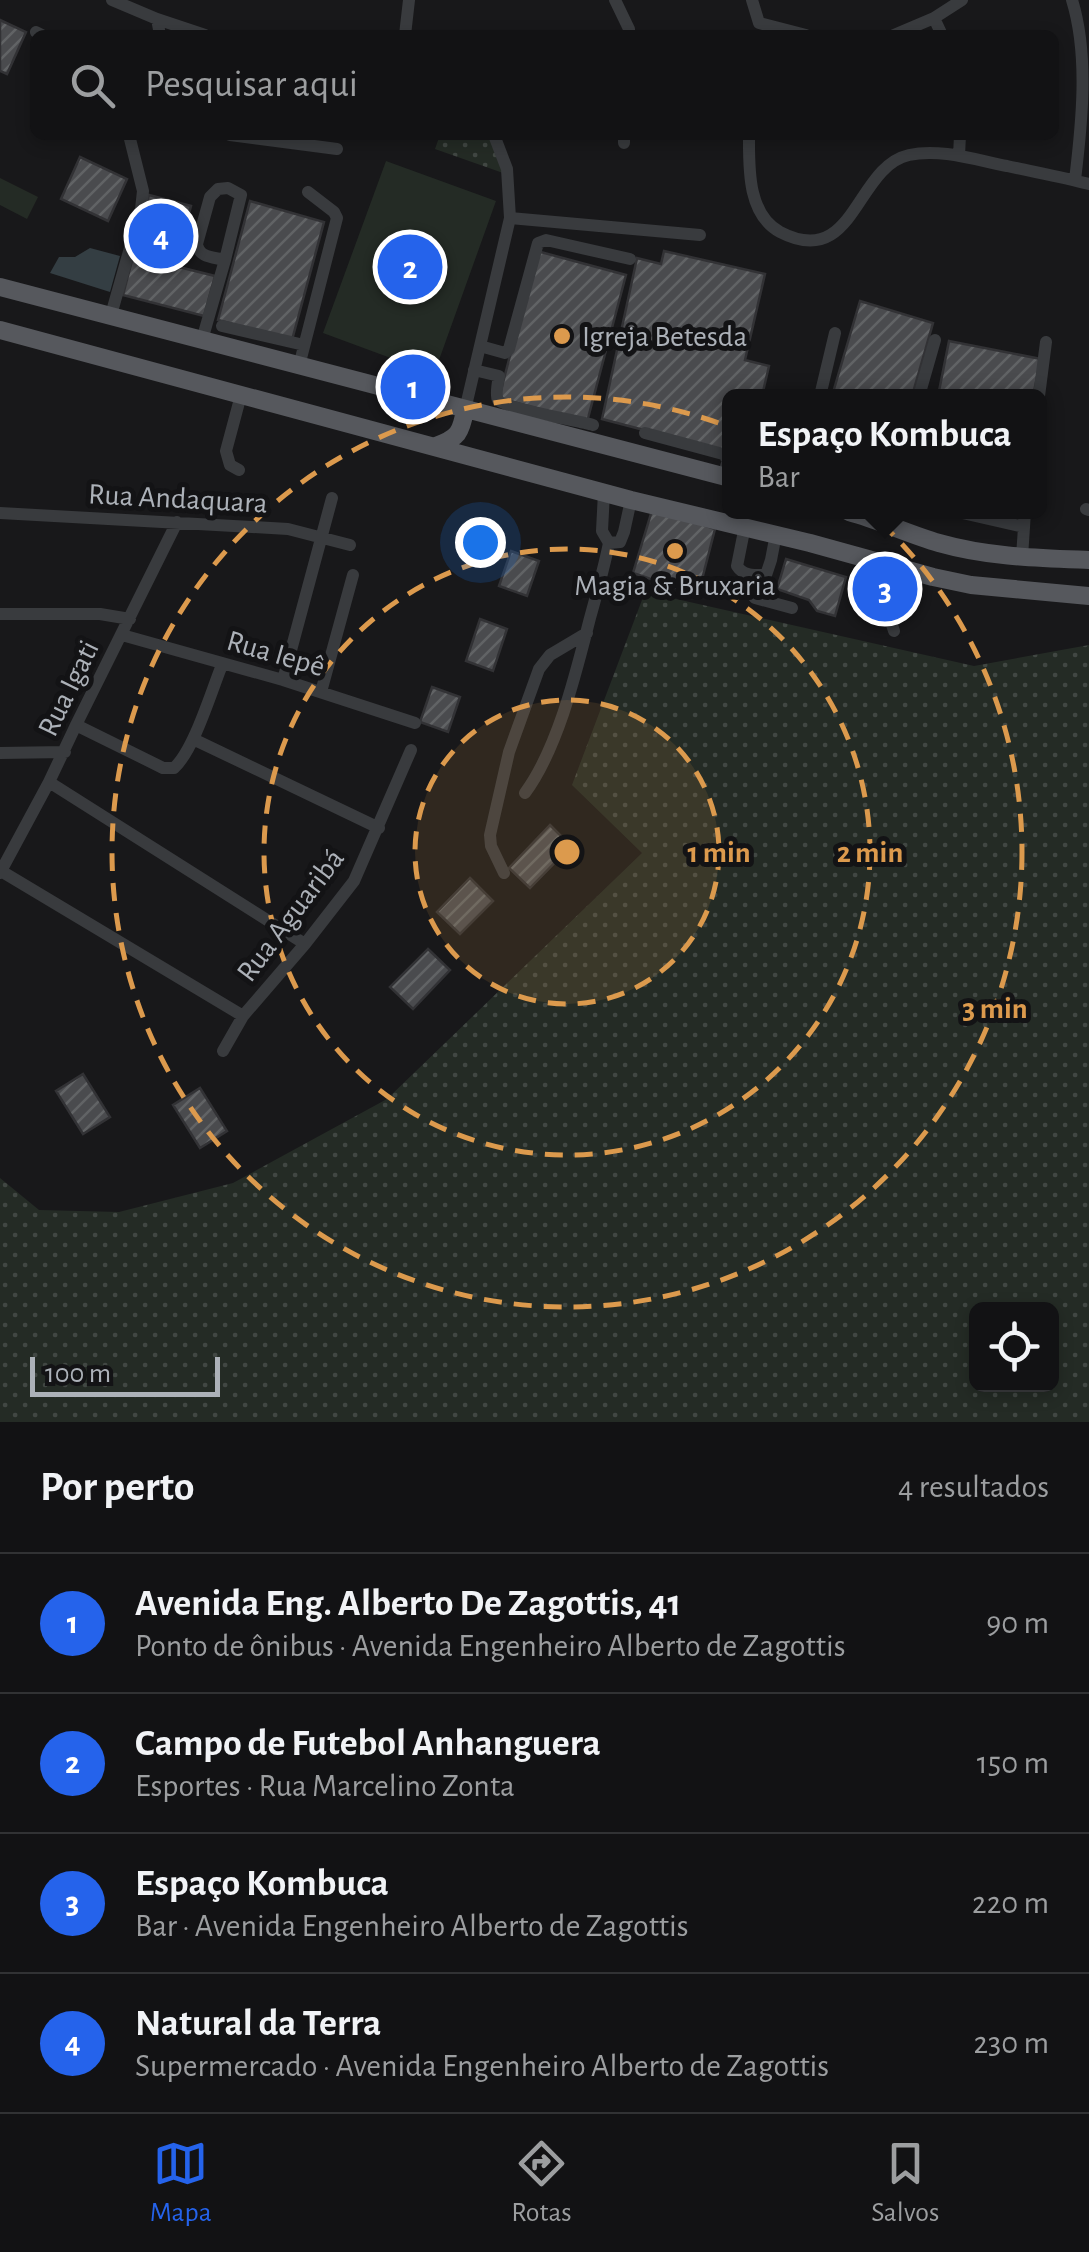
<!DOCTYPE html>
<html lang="pt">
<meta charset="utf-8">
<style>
:root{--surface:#121214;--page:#1f2022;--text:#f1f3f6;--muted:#9c9ea0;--line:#313234;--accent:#2563eb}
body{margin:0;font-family:"Alegreya Sans",sans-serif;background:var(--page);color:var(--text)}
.controls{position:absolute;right:30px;bottom:30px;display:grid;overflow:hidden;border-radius:15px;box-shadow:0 5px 15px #0003}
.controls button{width:90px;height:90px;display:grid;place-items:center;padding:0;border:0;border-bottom:2px solid var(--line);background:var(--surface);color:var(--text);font:50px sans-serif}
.scale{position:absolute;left:30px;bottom:25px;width:190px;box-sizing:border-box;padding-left:10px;border:5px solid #acb1b8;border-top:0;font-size:28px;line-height:35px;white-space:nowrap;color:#acb1b8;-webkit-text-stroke:8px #131315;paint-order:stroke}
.you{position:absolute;left:480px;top:542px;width:35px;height:35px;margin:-25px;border:8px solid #fff;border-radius:50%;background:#1a73e8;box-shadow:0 0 0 15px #1a73e833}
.badge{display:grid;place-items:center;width:65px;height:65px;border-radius:50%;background:var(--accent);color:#fff;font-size:32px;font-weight:700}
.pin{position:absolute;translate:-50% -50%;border:5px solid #fff;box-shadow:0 2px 10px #0006}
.popup{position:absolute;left:722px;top:389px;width:325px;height:130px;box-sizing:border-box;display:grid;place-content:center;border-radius:15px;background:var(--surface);filter:drop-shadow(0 2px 8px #0005);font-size:32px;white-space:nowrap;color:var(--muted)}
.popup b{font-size:38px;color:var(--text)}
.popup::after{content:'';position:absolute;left:50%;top:100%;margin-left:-20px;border:20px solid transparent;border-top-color:var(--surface)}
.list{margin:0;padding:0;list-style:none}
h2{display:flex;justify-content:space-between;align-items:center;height:130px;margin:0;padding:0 40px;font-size:42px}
h2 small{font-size:32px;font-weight:400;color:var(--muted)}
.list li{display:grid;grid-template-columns:65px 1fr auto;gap:30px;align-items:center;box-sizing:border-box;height:140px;padding:0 40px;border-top:2px solid var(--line)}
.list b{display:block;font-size:38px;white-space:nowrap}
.list p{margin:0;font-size:32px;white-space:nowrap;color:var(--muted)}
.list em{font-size:32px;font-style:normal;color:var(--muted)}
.icon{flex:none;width:55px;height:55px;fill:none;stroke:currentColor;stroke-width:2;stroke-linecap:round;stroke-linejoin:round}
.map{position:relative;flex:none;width:1089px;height:1422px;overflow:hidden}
.search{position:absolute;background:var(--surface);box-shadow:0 5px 15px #0003;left:30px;right:30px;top:30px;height:110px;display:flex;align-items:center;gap:25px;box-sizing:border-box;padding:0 35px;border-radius:15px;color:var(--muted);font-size:38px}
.sheet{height:690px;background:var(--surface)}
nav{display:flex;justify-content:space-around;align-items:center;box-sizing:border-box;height:140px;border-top:2px solid var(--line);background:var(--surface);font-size:28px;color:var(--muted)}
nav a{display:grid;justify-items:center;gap:5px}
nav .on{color:var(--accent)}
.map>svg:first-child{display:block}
.grass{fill:url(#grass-dots);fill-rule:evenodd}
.pitch{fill:#242b25}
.water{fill:#343e43}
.building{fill:url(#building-hatch);stroke:#323235;stroke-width:2.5}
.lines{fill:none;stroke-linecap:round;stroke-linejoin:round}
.minor{stroke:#393b3e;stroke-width:12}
.major{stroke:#56585d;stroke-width:18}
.ring{fill:none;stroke:#dc9a4d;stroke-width:5;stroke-dasharray:18 12}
.poi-dot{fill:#dc9a4d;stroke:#131315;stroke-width:4}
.labels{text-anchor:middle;stroke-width:10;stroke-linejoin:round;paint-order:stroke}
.poi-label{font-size:30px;fill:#acb1b8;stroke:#131315;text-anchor:start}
.street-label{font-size:30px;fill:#acb1b8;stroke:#131315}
.centre{fill:#dc9a4d;stroke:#131315;stroke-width:5}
.ring-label{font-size:30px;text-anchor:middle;font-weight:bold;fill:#dc9a4d;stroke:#131315;stroke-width:10;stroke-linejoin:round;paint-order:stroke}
</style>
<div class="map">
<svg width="1089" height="1422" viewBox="0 0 1089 1422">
<defs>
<pattern id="grass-dots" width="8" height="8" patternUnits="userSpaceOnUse" patternTransform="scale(2.5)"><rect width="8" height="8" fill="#242b25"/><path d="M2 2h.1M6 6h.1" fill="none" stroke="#414743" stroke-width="1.8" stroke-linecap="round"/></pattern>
<pattern id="building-hatch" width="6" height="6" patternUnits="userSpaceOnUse" patternTransform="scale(2.5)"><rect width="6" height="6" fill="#4a4b4e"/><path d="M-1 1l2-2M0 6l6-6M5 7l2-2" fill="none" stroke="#616365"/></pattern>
</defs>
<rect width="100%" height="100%" fill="#18181a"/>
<path class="grass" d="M440 135H489L506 174 435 149Z
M645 592 974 666 1089 645V1422H0V1178L39 1210 119 1212 233 1183 387 1099 642 853 572 785ZM976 1310H1052V1384H976Z"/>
<path class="pitch" d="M386 161 496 201 434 374 323 333Z
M0 178 38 197 27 219 0 205Z"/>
<path class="water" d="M90 248 120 256 110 292 50 273 59 257H75Z"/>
<path class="building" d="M0 20 26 32 7 74 0 71Z
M80 157 127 179 108 221 61 199Z
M149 195 191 206 175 266 215 276 204 316 123 295Z
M250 201 324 222 292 340 218 320Z
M537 251 626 275 587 422 499 398Z
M664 251 765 274 745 360 769 366 762 396H730V427L724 451 602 419 637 258 661 264Z
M860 301 933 323 912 396H832Z
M949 341 1041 359 1033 396H938Z
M653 507 715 529 698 595 633 573Z
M511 551 539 561 527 596 499 586Z
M786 559 846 577 835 616 817 611 809 600 777 589Z
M480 619 507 629 493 671 466 661Z
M432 687 460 697 448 732 420 722Z
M550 825 571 846 530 888 509 868Z
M470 878 493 901 460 934 437 912Z
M428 949 450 970 413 1009 390 987Z
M83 1074 110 1117 83 1134 56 1091Z
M200 1088 227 1131 200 1148 173 1105Z"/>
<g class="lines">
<path class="minor" d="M112 0 157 19 205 35
M615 0 629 29V35
M752 0 759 23
M1072 0C1089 55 1082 122 1075 180
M934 18 942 35
M157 19 160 35
M759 23 806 35
M36 32 42 35
M405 35 409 0
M894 35 934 18 962 0
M230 135 337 149
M749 135C749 167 747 214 780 232 855 271 855 167 909 155 940 148 976 160 1007 166 1034 172 1062 177 1089 184
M624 143V135
M959 156 960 135
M510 218 700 235
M111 315 141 209 143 191 129 135
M222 326 304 345
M202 340 225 260 241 195 228 188 218 189 210 197 197 244C199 258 213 257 225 260
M480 346 505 353 509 349 538 243 546 240 630 259
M299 366 337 218 334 212 308 192
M474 370 499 376C498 382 495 395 498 400 504 408 579 421 593 425
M820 396 835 333
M919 396 935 340
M1039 396 1046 342
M465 410 510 218 507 169 494 135
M645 433 723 454 728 460 723 476
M239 470 230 465 226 451 241 395
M1086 509 1089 510
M958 512 1024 527
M0 513 288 529 350 545
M745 526 737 566C743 576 755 575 766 575L771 560 776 534
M895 527 899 512
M609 543 620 542 624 532 631 500
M1022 557 1025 512
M882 563 880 588 894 631
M748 574 751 593 755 598 792 608
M0 614H100L130 619
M122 635 283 680 415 723
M283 680 332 498
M321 692 353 575
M76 725 163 768H174C194 750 211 692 222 665
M193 739 379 828
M0 753 65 752
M49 782 305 944
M525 793C558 748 576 673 590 618 597 593 604 568 609 543L602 531 604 492
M1 871 243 1016
M0 873 49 782 76 725 177 522
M504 873 491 846 490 835 509 752 539 669 550 655 587 633
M223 1051 243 1016 305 944 354 881 411 750"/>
<path class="major" d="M0 287 730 478
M0 330 631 500 810 543 933 577 971 585 1089 596
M436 446C458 438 461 433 465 410
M849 512C879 520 908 534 939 543 988 557 1038 558 1089 560"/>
</g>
<circle cx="567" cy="852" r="152" fill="#dc9a4d" fill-opacity=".12"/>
<g class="ring">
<circle cx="567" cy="852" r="152"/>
<circle cx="567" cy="852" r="303"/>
<circle cx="567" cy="852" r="455"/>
</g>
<g class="poi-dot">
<circle cx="562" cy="336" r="10"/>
<circle cx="675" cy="551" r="10"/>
</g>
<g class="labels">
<g class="poi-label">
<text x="582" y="346">Igreja Betesda</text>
<text x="675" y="595" text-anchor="middle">Magia &amp; Bruxaria</text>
</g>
<g class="street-label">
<text transform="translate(178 498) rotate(3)" y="10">Rua Andaquara</text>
<text transform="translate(276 653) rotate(16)" y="10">Rua Iepê</text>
<text transform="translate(68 688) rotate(-64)" y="10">Rua Igati</text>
<text transform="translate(290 915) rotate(-53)" y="10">Rua Aguaribá</text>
</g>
</g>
<circle cx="567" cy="852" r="15" class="centre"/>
<g class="ring-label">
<text x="719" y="862">1 min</text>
<text x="870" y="862">2 min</text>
<text x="995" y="1018">3 min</text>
</g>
</svg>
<div class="controls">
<button><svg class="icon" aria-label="locate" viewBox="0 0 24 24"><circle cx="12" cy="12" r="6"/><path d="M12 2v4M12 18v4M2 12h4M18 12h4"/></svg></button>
</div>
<div class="scale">100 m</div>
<div class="you"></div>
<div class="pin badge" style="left:413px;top:387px">1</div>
<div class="pin badge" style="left:410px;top:267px">2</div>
<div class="pin badge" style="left:885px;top:589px">3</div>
<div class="popup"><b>Espaço Kombuca</b>Bar</div>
<div class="pin badge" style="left:161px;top:236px">4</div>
<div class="search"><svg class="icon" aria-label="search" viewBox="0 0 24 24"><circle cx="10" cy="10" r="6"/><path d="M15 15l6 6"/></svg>Pesquisar aqui</div>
</div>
<section class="sheet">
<h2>Por perto<small>4 resultados</small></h2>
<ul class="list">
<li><span class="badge">1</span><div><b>Avenida Eng. Alberto De Zagottis, 41</b><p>Ponto de ônibus · Avenida Engenheiro Alberto de Zagottis</p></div><em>90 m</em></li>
<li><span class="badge">2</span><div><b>Campo de Futebol Anhanguera</b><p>Esportes · Rua Marcelino Zonta</p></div><em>150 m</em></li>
<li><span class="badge">3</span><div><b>Espaço Kombuca</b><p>Bar · Avenida Engenheiro Alberto de Zagottis</p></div><em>220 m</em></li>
<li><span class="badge">4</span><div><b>Natural da Terra</b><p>Supermercado · Avenida Engenheiro Alberto de Zagottis</p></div><em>230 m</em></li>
</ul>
</section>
<nav>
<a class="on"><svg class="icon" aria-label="map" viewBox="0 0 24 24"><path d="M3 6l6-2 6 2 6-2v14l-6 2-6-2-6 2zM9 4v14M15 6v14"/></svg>Mapa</a>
<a><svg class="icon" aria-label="directions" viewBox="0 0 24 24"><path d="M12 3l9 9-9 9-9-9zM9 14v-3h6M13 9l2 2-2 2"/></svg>Rotas</a>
<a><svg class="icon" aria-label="saved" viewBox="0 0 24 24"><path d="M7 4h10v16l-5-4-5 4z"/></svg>Salvos</a>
</nav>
